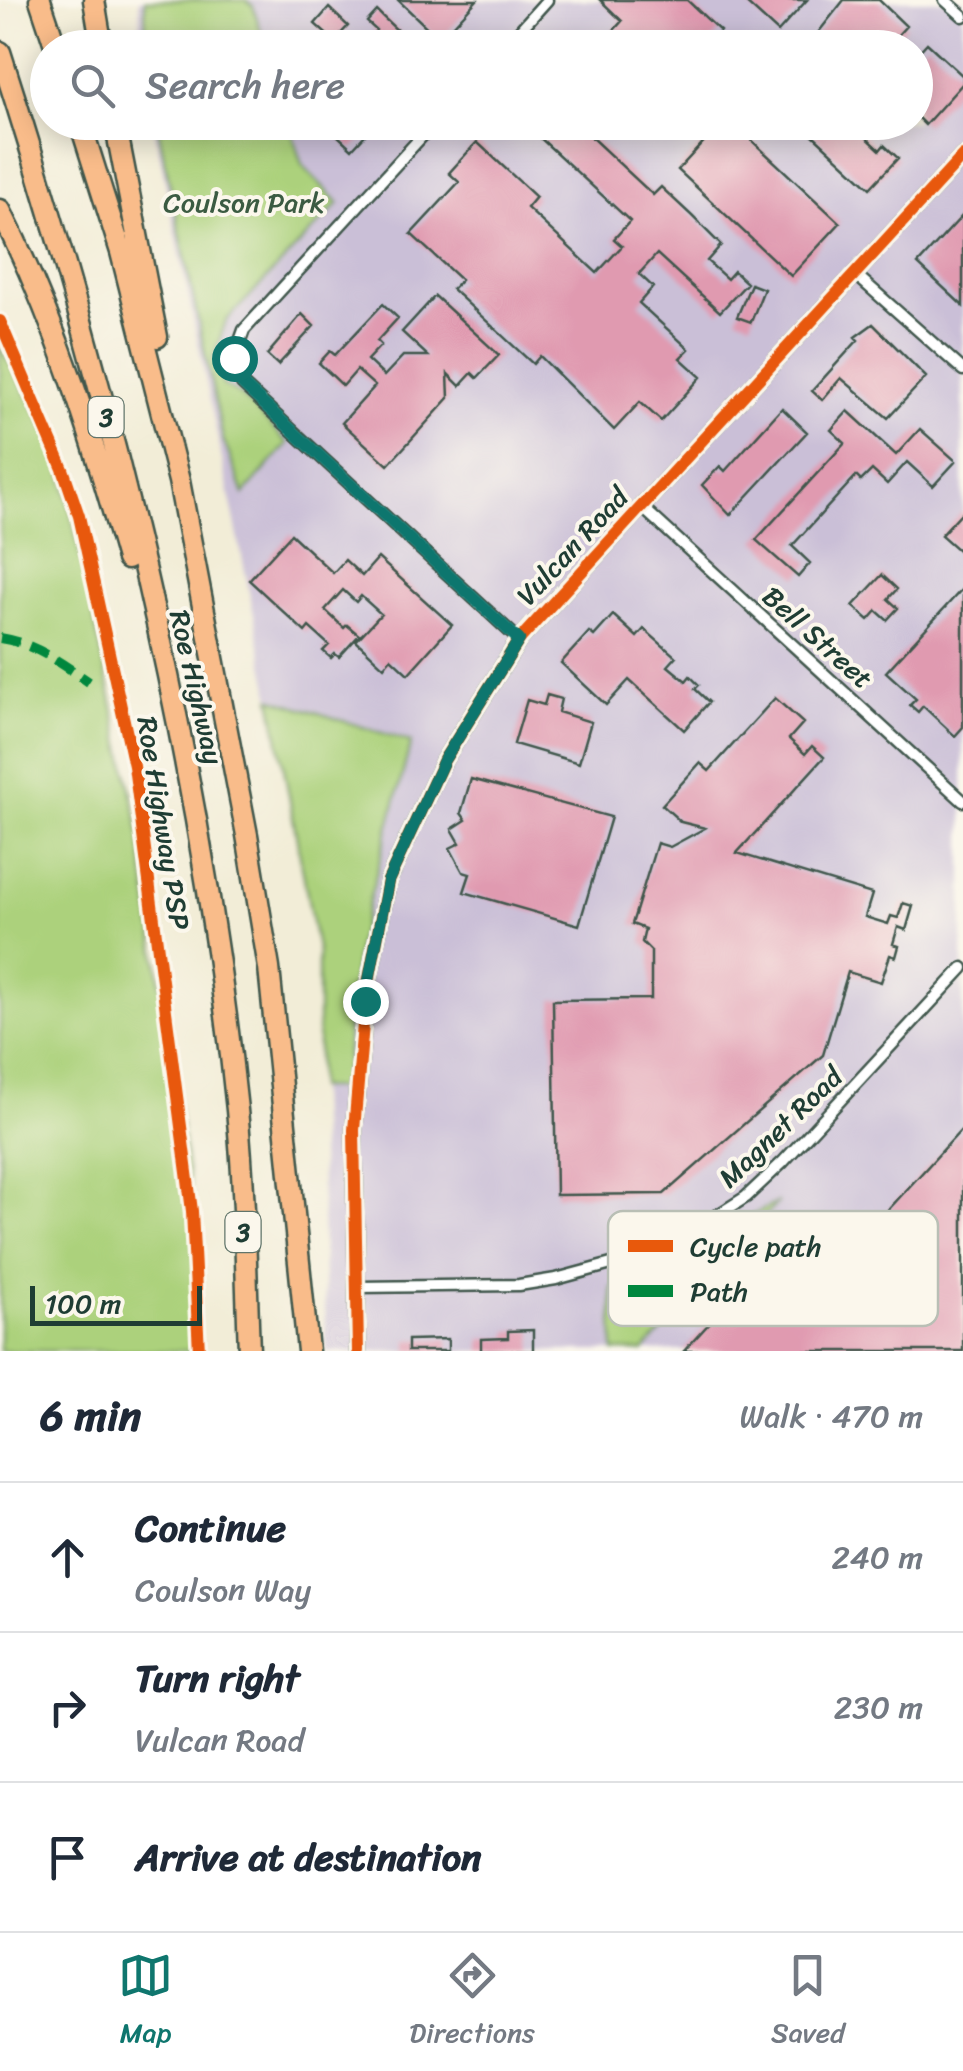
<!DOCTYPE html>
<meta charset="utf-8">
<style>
:root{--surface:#fff;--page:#f2f2f3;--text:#1f2937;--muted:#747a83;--line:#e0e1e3;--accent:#0f766e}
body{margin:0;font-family:Sriracha,sans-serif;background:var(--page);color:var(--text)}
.scale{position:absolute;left:30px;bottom:25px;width:172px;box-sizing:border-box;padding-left:10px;border:5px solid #1f3d34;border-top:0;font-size:28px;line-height:35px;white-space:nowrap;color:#1f3d34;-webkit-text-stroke:8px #fbf7ec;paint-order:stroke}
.stop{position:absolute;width:30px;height:30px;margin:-22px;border:8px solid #0f766e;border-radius:50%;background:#fff}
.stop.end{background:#0f766e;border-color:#fff;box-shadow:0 2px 10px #0008}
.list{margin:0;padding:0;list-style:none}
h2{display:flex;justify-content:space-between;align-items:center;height:130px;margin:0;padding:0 40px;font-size:42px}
h2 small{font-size:32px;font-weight:400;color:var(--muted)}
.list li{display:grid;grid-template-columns:65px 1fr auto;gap:30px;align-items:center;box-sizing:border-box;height:150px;padding:0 40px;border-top:2px solid var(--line)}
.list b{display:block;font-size:38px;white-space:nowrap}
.list p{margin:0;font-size:32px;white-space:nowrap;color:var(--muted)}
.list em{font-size:32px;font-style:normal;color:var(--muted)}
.icon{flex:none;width:55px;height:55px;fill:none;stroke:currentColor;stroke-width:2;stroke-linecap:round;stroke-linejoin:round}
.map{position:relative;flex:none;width:963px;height:1351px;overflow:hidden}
.search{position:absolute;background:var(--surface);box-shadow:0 5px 25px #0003;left:30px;right:30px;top:30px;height:110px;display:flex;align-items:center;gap:25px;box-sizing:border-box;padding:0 35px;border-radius:55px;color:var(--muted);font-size:38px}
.sheet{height:580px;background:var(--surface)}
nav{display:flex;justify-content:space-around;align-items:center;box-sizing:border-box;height:140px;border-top:2px solid var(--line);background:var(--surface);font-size:28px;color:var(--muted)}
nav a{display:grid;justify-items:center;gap:5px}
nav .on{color:var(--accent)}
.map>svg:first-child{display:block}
.industrial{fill:#cabfd7}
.green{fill:#acd17b;stroke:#668758;stroke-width:2.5}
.building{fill:#e09ab0}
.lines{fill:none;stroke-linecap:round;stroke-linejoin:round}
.minor-casing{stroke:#3f574c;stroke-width:15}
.tertiary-casing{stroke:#3f574c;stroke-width:19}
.motorway-casing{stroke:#3f574c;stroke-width:25}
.minor{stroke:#fff;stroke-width:10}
.tertiary{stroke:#fff;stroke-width:14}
.motorway{stroke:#f9bc8a;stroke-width:20}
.quiet{stroke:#00873e;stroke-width:10;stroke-dasharray:20 10;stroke-linecap:butt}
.cycleway-casing{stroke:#fbf7ec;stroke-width:19}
.cycleway{stroke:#e8590c;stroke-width:12}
.route{stroke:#0f766e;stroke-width:12}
.labels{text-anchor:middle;stroke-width:8;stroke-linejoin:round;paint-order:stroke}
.shield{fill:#fbf7ec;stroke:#61756b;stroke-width:2.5}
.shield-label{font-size:25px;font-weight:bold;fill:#1f3d34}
.park-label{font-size:28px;fill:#3b5b42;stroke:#fbf7ec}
.street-label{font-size:28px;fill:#1f3d34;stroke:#fbf7ec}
.key{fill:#fbf7ec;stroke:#b9bfb5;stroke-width:2.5}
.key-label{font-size:28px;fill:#1f3d34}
</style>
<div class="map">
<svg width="963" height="1351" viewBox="0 0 963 1351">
<rect width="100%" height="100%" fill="#fbf7ec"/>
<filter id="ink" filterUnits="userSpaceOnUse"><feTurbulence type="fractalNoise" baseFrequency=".01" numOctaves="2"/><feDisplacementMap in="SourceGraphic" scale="20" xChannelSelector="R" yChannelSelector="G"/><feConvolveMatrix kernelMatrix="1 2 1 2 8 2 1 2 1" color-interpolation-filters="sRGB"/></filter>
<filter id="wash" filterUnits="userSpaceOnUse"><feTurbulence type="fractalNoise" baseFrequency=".0048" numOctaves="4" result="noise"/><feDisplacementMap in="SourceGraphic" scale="40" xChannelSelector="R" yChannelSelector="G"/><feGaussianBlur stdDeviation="2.25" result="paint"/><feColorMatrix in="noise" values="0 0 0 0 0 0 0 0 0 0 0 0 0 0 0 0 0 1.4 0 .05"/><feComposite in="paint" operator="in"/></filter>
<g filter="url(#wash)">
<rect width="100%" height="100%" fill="#f2edd7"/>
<path class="industrial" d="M139 0H963V1351H326L318 1088V954L271 698 153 123 916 122V48L141 47Z"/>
<path class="green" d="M145 0H246L253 6 266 47H146Z
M157 123H289L302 165 339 203 226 321 213 359 223 385 240 395 288 443 244 494 223 439Z
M0 346 57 448 136 812 194 1216 196 1351H0Z
M271 698 411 742 358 943 349 1004 345 1088H318V954Z
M778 1202 644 1351H614L612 1288Z"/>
<g id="blocks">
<path class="building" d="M398 0H477L440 40Z
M600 0H687L720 31 705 48H598L622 21Z
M743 0H807L778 32Z
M844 0H879L906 26 886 48H806Z
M329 8 348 26 334 41 315 24Z
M377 11 384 18 416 48H360L376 30 367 22Z
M927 43 963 76V83L925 125 916 116V55Z
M323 122H377L352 149Z
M523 122H575L653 195 661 187 692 216 721 245 707 261 727 279 734 271 747 283 720 312 657 254 639 274 653 287 639 303 689 349 680 358 701 377 661 421 640 402 614 430 540 356 533 364 452 289 461 280 411 234 459 182 449 173 477 142 536 197 527 208 597 273 622 246 614 239 630 221Z
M722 122H732L840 223 791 276 678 170Z
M799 122H860L869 131 865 136 880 150 884 145 898 158 870 188Z
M963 215V306L918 264Z
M751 284 764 289 751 322 737 317Z
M435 296 499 355 477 378 472 373 460 386 448 374 449 398 388 465 342 423 375 386 357 370 343 386 319 363 330 351 335 355 383 304 398 318 377 341 381 345 367 360 384 376 403 356H428L402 332Z
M302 314 314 326 278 365 267 355Z
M873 324 926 377 888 418 841 378 822 400 812 391 858 340 855 337Z
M782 408 807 432 730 515 702 485 720 466 725 471Z
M848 411 896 455 920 429 956 461 933 486 907 462 887 484 872 470 861 481 856 476 792 546 810 563 798 577 756 540 845 443 831 430Z
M963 511V544L958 550 941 535Z
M291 534 333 573 345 560 362 576 378 558 452 625 408 674 391 658 384 667 356 641 381 614 361 596 356 602 343 590 325 610 344 628 347 625 359 635 339 657 335 654 331 658 323 651 329 645 309 627 305 632 249 580Z
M882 575 897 589 888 599 898 608 887 620 877 611 869 620 853 606Z
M963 588V727L955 736 923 706 918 712 910 705 916 699 886 672Z
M613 615 637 637 644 629 676 657 668 666 686 681 690 676 699 685 695 689 709 702 684 730 629 680 606 705 561 663 589 632 594 636Z
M547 695 561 699 558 712 591 722 579 763 514 744 527 700 544 705Z
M775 698 803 723 789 739 805 754 812 746 824 757 737 853 872 894 865 917 888 924 891 916 898 918 903 903 913 906 906 930 898 927 893 944 899 946 896 957 890 955 881 982 848 972 823 1055 664 1194 556 1195 553 1000 651 999V951L642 942 645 929 632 924 657 843 670 847 705 828 681 822 662 805 700 763 709 771Z
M471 779 611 817 579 925 464 892 470 874 463 872 450 848 460 843 452 829 466 820 461 813Z
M963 1128V1351H684L775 1251 816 1289Z
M533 1330V1351H481V1339L508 1338V1331Z
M448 1339V1351H408V1340Z"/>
</g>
</g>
<g filter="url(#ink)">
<use href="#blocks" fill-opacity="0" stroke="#3f574c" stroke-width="2.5"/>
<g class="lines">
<defs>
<path id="minor" d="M945 0 963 16
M504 48 547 0
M435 122 244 330 234 358 242 384 519 640
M855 274 963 370
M642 507 963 801
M357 1287 519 1285 556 1279 641 1256 691 1232 746 1197 783 1162 963 968"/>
<path id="tertiary" d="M358 1351 354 1130 365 1001 388 881 444 760 519 640 963 156"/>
<path id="motorway" d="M40 0 56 48
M94 0 102 48
M0 52C110 394 200 752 237 1110 245 1190 246 1271 249 1351
M80 122 121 252 179 481 247 835 269 968 308 1351
M115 122 157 337
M0 210C56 320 93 440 127 559"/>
</defs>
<use href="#minor" class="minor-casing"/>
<use href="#tertiary" class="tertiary-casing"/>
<use href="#motorway" class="motorway-casing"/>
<use href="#minor" class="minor"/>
<use href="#tertiary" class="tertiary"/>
<use href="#motorway" class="motorway"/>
<path class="quiet" d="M0 638C34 643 61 663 89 682"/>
<defs>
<path id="cycleway" d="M0 321 63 469 79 516 134 766 192 1211 199 1351
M358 1351 354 1130 365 1001 388 881 444 760 519 640 963 156"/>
</defs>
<use href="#cycleway" class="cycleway-casing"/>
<use href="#cycleway" class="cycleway"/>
</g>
</g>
<g class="lines" filter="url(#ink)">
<path class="route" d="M234 358 242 384 519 640 444 760 388 881 365 1001"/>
</g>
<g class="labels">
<g class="shield">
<rect x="88.5" y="397" width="35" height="40" rx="8"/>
<rect x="225.5" y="1212" width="35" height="40" rx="8"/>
</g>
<g class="shield-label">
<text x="106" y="426">3</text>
<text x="243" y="1241">3</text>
</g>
<g class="park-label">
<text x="244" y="212">Coulson Park</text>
</g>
<g class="street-label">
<text transform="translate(572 546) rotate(-47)" y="10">Vulcan Road</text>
<text transform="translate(818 637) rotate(42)" y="10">Bell Street</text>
<text transform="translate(197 687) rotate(77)" y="10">Roe Highway</text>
<text transform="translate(164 823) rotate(81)" y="10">Roe Highway PSP</text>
<text transform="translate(780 1127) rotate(-44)" y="10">Magnet Road</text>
</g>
</g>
<rect x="608" y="1211" width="330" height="115" rx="15" class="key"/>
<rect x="628" y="1240" width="45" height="12" fill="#e8590c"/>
<rect x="628" y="1285" width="45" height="12" fill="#00873e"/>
<g class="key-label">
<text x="690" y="1256">Cycle path</text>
<text x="690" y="1301">Path</text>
</g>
</svg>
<div class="scale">100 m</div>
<div class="stop" style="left:234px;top:358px"></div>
<div class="stop end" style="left:365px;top:1001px"></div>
<div class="search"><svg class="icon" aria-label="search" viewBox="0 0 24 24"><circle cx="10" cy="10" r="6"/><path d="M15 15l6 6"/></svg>Search here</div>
</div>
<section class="sheet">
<h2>6 min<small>Walk · 470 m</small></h2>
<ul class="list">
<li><svg class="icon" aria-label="ahead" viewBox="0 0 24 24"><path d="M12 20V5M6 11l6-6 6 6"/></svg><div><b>Continue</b><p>Coulson Way</p></div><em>240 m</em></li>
<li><svg class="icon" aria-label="right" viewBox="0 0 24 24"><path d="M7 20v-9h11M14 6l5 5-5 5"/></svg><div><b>Turn right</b><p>Vulcan Road</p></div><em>230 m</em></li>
<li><svg class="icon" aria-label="arrive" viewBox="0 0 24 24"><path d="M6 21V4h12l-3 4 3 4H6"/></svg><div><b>Arrive at destination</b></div></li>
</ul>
</section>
<nav>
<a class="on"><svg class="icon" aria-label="map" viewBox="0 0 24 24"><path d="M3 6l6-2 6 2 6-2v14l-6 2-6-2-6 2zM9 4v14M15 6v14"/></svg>Map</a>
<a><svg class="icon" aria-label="directions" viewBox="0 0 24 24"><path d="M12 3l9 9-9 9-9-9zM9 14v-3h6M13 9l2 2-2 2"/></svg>Directions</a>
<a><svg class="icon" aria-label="saved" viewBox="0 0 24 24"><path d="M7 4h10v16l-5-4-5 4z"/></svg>Saved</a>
</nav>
